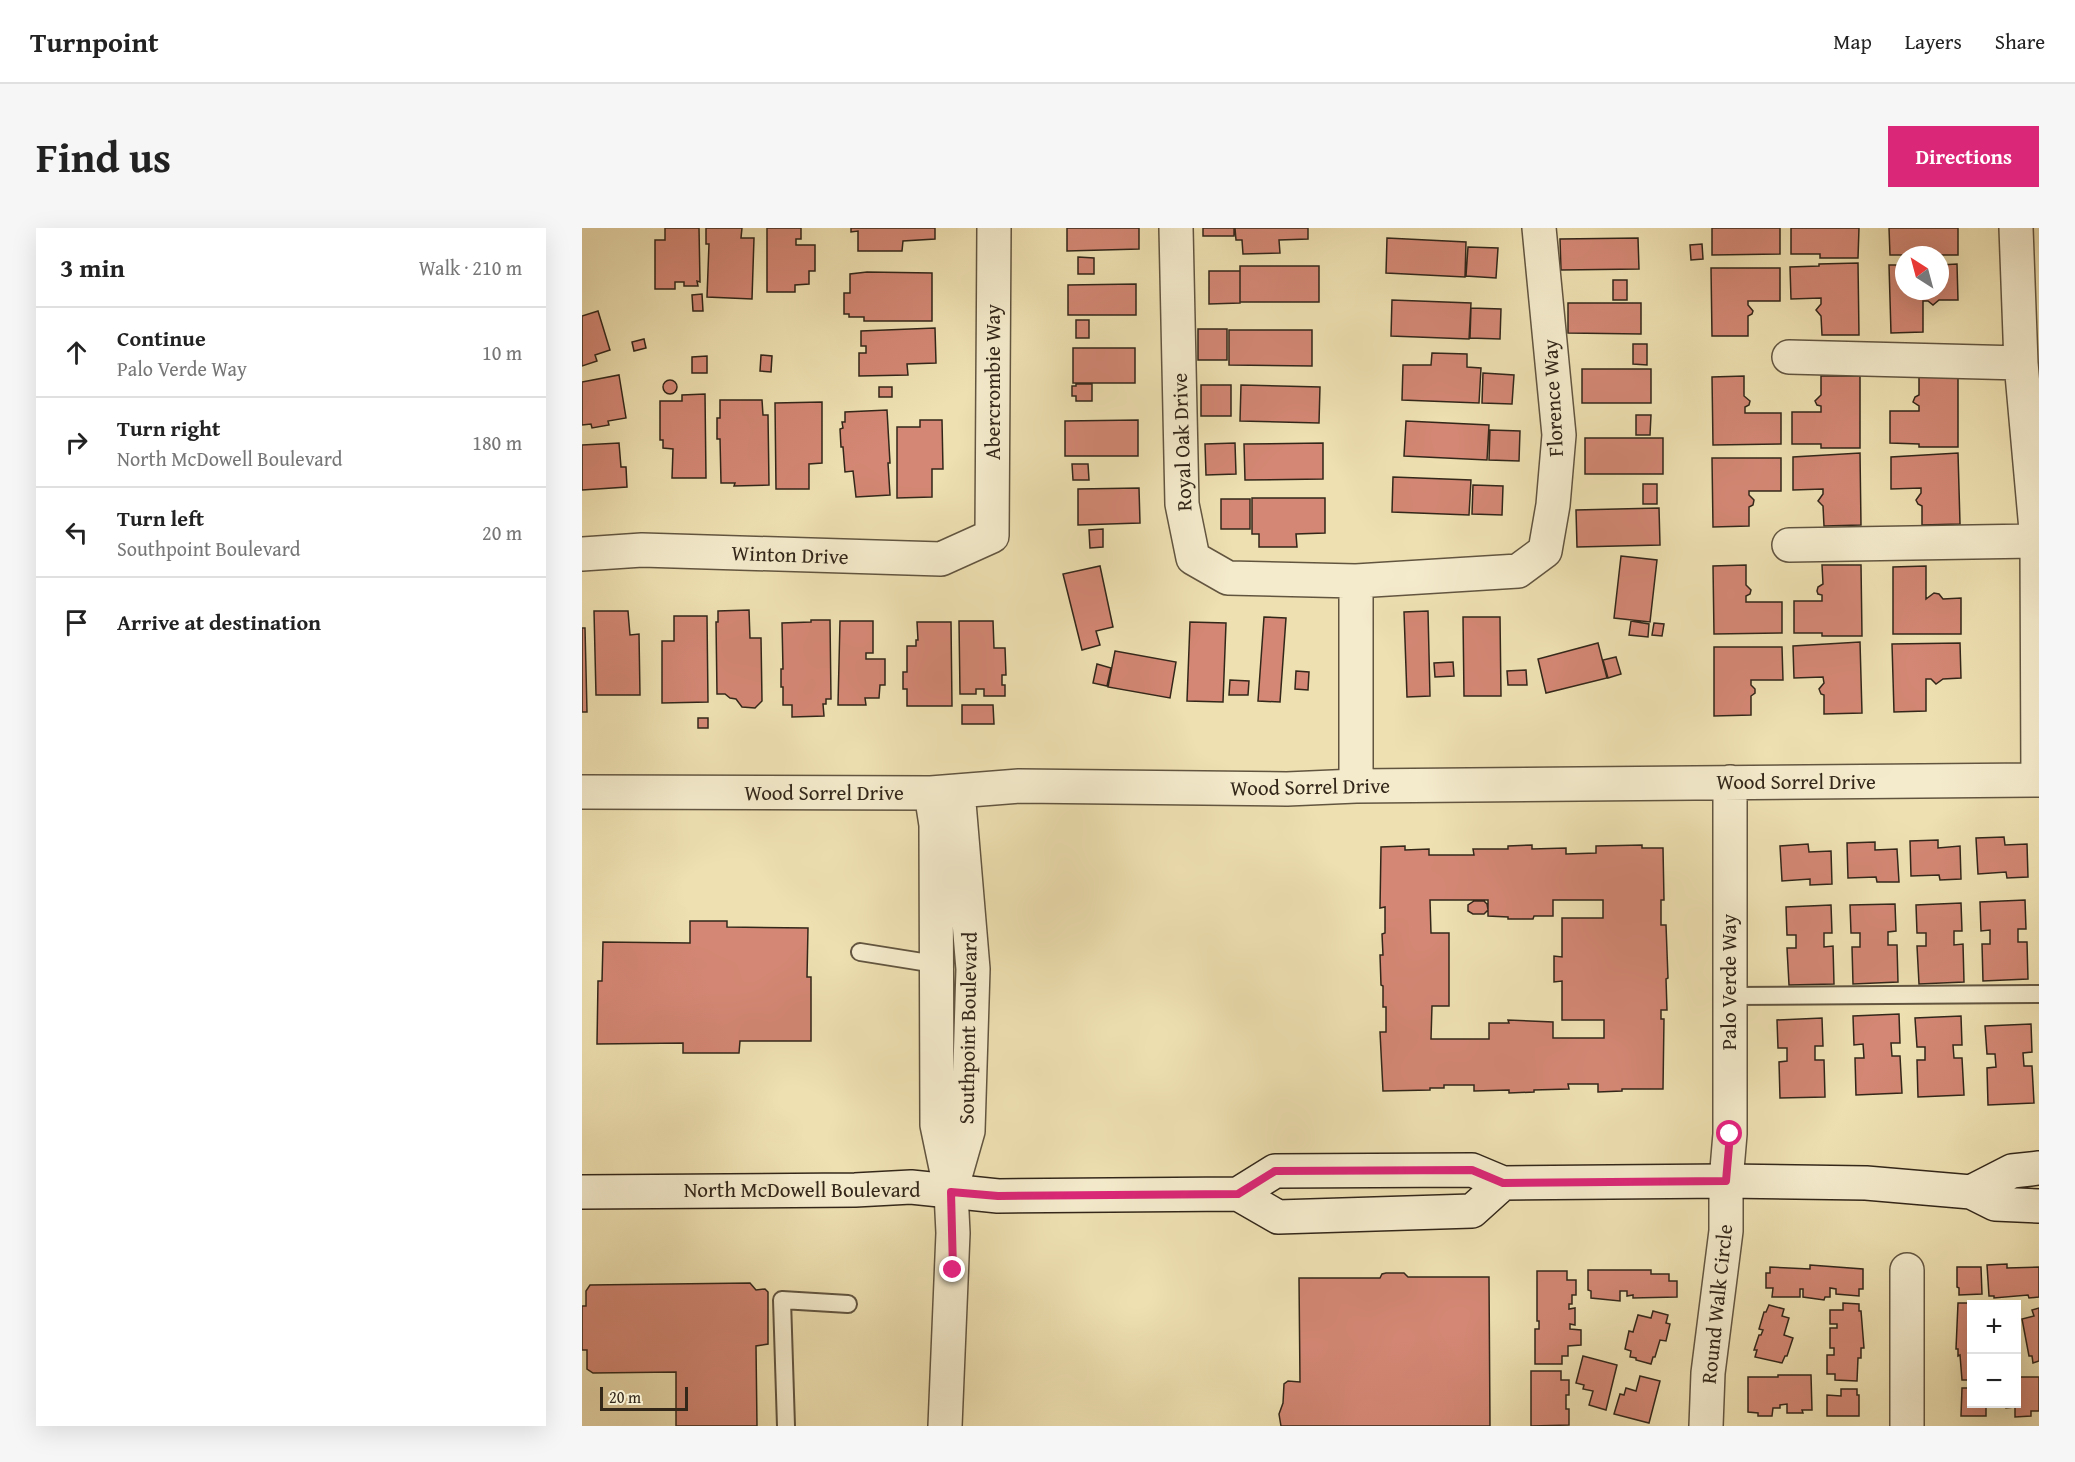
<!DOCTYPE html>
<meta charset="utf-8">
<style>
:root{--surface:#fff;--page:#f6f6f6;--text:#222;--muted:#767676;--line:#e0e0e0;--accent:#db2777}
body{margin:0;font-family:"Gentium Book Plus",serif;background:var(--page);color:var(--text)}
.controls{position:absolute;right:18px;bottom:18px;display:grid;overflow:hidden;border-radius:0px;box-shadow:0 6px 24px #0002}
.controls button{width:54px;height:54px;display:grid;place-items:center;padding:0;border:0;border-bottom:2px solid var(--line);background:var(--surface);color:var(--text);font:30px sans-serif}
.compass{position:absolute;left:1313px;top:18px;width:54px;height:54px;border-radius:50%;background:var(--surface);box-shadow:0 6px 24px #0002;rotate:324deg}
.scale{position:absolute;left:18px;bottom:15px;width:88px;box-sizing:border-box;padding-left:6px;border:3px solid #33271a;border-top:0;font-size:16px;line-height:21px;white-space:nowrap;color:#33271a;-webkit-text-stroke:4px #f4ebcc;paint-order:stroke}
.stop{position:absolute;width:18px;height:18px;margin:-14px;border:4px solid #db2777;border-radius:50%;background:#fff}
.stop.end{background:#db2777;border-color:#fff;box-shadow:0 2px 6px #0008}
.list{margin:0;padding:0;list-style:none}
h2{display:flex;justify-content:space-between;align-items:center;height:78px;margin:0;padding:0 24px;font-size:26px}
h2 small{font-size:20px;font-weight:400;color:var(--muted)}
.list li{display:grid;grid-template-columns:39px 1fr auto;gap:18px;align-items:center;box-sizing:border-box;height:90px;padding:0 24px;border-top:2px solid var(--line)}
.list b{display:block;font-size:22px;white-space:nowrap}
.list p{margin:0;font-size:20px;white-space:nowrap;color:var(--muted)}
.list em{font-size:20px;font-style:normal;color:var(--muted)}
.icon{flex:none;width:33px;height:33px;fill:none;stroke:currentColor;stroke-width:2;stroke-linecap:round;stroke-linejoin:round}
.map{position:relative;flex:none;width:1457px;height:1198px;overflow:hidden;border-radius:0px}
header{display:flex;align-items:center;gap:36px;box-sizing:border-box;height:84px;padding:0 30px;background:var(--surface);border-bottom:2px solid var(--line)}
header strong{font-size:28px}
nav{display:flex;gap:33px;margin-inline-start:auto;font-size:21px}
.intro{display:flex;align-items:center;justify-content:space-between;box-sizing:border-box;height:144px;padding:0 36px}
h1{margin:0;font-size:42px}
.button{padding:15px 27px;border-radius:0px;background:var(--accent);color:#fff;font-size:21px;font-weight:700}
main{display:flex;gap:36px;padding:0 36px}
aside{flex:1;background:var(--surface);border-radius:0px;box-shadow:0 6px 24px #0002}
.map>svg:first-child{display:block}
.building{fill:#d38774;stroke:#33271a;stroke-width:1.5;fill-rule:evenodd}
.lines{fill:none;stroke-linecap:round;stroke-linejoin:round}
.service-casing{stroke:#625540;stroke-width:20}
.minor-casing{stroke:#625540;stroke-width:36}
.secondary-casing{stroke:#33271a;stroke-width:36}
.service{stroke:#f4ebcc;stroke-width:16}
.minor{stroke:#f4ebcc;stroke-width:33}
.secondary{stroke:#f4ebcc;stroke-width:33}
.route{stroke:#db2777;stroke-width:8}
.labels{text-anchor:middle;stroke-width:4.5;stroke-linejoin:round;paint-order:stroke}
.street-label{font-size:21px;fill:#33271a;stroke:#f4ebcc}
</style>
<header>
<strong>Turnpoint</strong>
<nav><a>Map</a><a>Layers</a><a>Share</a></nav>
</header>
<div class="intro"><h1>Find us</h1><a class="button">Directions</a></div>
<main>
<aside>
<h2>3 min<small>Walk · 210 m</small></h2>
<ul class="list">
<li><svg class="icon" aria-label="ahead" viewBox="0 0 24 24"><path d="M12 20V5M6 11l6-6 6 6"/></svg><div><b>Continue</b><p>Palo Verde Way</p></div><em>10 m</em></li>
<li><svg class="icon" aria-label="right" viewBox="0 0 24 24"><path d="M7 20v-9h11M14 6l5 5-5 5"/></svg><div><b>Turn right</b><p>North McDowell Boulevard</p></div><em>180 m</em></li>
<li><svg class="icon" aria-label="left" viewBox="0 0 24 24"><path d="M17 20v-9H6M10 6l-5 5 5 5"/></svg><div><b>Turn left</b><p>Southpoint Boulevard</p></div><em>20 m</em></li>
<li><svg class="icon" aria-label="arrive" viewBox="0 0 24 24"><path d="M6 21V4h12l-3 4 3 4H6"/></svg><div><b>Arrive at destination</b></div></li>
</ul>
</aside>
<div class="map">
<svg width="1457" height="1198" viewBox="0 0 1457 1198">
<rect width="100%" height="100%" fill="#eee0b1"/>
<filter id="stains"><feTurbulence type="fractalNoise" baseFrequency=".00333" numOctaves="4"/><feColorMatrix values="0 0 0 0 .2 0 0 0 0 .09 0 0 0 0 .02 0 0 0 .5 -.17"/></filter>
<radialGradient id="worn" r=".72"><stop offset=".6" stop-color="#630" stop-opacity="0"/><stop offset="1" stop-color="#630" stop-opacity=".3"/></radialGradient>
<path class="building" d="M83 0H117L118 54 115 53 116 58H102V54H93V61H73V12H83Z
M124 0H160L159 10H172L170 71 125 69 127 16H124Z
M185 0H219V11H214V17H233V43H227V56L213 57V64H185Z
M269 0H353V11L321 13 320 23H276V3L269 4Z
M485 0H557V21L485 23Z
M621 0H652V8H621Z
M653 0H726V11L697 12 698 25 661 26 660 12H654Z
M1130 0H1198V26L1130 27Z
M1209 0H1277L1276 30H1238V26H1209Z
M1307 0H1376V27H1308Z
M805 10 884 14 883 49 804 45Z
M1056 10 1057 41 979 42 978 11Z
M1120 16 1121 31 1109 32 1108 17Z
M886 19 916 20 914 50 884 48Z
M496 29 512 30V46H496Z
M1276 35 1277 107H1240L1239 88 1234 82 1239 76V70L1209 71 1208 39 1237 38V36Z
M1375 36 1376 72H1357L1351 77 1346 73H1341V104L1309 105 1307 37H1322V63H1358V37Z
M658 38H737V74H658Z
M1129 40H1198V73H1166V77L1171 83 1170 86 1166 88V108H1130Z
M627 43H658V75L627 76Z
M285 44 350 45V93H282V89H267V86H262V65H268V46Z
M1031 52H1045V72H1031Z
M554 56V87H486V57Z
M120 66 121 83H111L110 67Z
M810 72 889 75 887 111 809 108Z
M986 75H1059V106L986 105Z
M889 80 919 81 918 111 888 110Z
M16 83 28 122 13 127 15 133 0 138V88Z
M494 92H507V110H494Z
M353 100 354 135 325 136 326 147 277 148V125H284V118H279V103Z
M616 101H645V132H616Z
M647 102H730V138L647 137Z
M62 111 64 120 52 123 50 114Z
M1051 116H1065V137L1051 136Z
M491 120H553V155H491Z
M850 125 885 126V139L899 140 897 175 820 172 821 137H849Z
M179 127 190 128 189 144 178 143Z
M125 128V145H110V129Z
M1000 141H1069V175H1000Z
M901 145 932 147 930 176 900 175Z
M37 147 44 190 26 193 27 197 10 200 9 196 0 197V154Z
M1376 147V219H1337V216L1308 215V183H1337V178L1331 174 1333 169 1337 167V148Z
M1162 148V168L1168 173 1167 177 1163 179V185H1199V216L1131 217 1130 149Z
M1239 148H1278V220H1239V216H1210V184H1239V178L1235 177 1233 173 1239 167Z
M81 159a7 7 0 1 1 14 0a7 7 0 1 1-14 0Z
M494 156H510V173H494V168H490V158H494Z
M619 157H649V188H619Z
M659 157 738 159 737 195 658 193Z
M297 159H310V169H297Z
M123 166 124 250H90L91 221 81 220V212H78V173H100V167Z
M138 172H180L181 187H186L187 257 152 258 153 255H139L138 211H135V190H138Z
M240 174V235L227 236V261H194L193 175Z
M305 182 308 235H306L308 267 274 269 271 243 263 244 261 219H259L258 201 261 200 260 194H263V184Z
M1054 187H1069L1068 207H1054Z
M338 192H360L361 241H350V269L315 270V199H338Z
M556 192V228H483V193Z
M824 193 907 197 905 232 822 228Z
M908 202 938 203 937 233 907 232Z
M1003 210H1081V246H1003Z
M37 215 39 239H44L45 259 0 262V217Z
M653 215 654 246 624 247 623 216Z
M741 215V251L663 252 662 216Z
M1278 225 1279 297 1242 298 1241 278 1236 273 1241 266V261L1211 262V229Z
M1376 225 1378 296 1340 297V278L1336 276 1334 272 1339 265V260L1309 261V229Z
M1130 230H1199V263H1167V267L1172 272 1171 277 1167 279V298L1131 299Z
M490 236H506L507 252H491Z
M811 249 889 252 887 287 810 284Z
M1061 256H1075V276H1061Z
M891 257 921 258 920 287 890 286Z
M557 260 558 295 496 297V261Z
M670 270H743V305L714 306 715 319H677V306H670Z
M639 271H668V301H639Z
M1077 280 1078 317 995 319 994 282Z
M521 301V319L508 320 507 302Z
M1039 328 1075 332 1068 394 1032 390Z
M1164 337V357L1169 362 1168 366 1164 368V374H1200V405L1132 406 1131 338Z
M1240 337H1279L1280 408H1240V405H1212V373H1240V367L1236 366 1235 363 1236 359 1241 356Z
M518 338 531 399 514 403 518 417 500 422 481 346Z
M1344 338V371L1352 365 1357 366 1361 371 1379 370V406H1311V339Z
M167 382 168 410H179L180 473 173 480 160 479 154 471 148 470 143 466H135L134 394H136V383Z
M12 383H46L48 407 57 406 58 467H14Z
M846 383 848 468 825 469 822 384Z
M92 388H125L126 474 80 475V413H92Z
M682 389 704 390 698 474 676 473Z
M881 389H918L919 468H882Z
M229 392H248L249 471H244V476H241L242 488 210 489V477H201V459H199V441H201L200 395 229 394Z
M258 393H291V425H284V431H303V457H298L297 470H283L284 477H256Z
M377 393H411L412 420H423L424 447H420V457H423V468H402V461H394V466H378Z
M1049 393 1067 396 1066 409 1047 407Z
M335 394H369L370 478H325V461H321V444H325V418H334V412H336Z
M608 394 644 395 641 474 605 473Z
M1072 395 1082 396 1080 408 1070 407Z
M0 400H3L5 484H0Z
M1278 414 1280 485 1242 486V467L1239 466 1237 461 1242 455 1241 449 1212 450 1211 418Z
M1016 415 1025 450 964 465 956 431Z
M1378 415 1379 450 1361 451 1354 456 1349 451H1344V483L1312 484 1310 416Z
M1132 419H1200L1201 452H1169V457L1173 461V465L1169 468V487L1132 488Z
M533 423 594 434 588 470 526 459Z
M1034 429 1039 446 1026 450 1021 432Z
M871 434 872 448 853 449 852 435Z
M515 436 529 440 525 458 511 455Z
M944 442 945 457H926L925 443Z
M714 443 727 444 726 462 713 461Z
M648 452 667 453 666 467H647Z
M380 477H411L412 496H380Z
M116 490H126V500H116Z
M1422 609 1423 617 1445 616 1446 649 1425 650 1424 644 1396 646 1394 610Z
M1356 612V620L1378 618 1379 651 1358 652 1357 647 1329 648 1328 613Z
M1293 614V622L1315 621 1317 654H1295L1294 649 1266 650 1265 615Z
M1226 616 1227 624 1249 623 1250 656 1228 657V651L1200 653 1198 618Z
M950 617V621L984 620V626L1014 625V618L1060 617V620H1081L1082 672H1079V697H1084L1086 750 1084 751 1085 782H1079V791H1082L1081 861H1040V863L1016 864V856H986L987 861 952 862V864L927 865V862L892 863V857H862V860H848V862L801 863 798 804H804V779H801V758L799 757 798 727H801L800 706 803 705V679L798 680 799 619 823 618V622L847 621V627H892L891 621H926V618ZM848 672H906V688L926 689V691H951L952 688H971V672H1021V690H980V729L972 728V754L980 753V792H1022V810H971V794L926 792 927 795H907V811H849L850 778H867V705H849Z
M1443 672 1444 701H1436V714H1445L1446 751 1401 753 1400 716H1408V702L1399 703 1398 674Z
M892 673H902L905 676 906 682 902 686H891L886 683V677Z
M1379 675 1380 703H1372V717L1381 716 1382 754 1337 756 1335 718H1344V705H1335L1334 677Z
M1313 676 1314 703 1306 704V717H1315L1316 754 1271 756 1270 719H1278V705H1269L1268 677Z
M1249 677 1250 705H1242V719L1251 718 1252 756 1207 757 1205 720H1214V707H1205L1204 679Z
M108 693H145V699L226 700 225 749H229V813H158L157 825H101V815L15 816 16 753H20L21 714 108 715Z
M1317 786 1318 815H1309L1310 828H1318L1320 865 1274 867 1273 830H1282L1281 816 1272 817 1271 788Z
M1379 788 1380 817H1371L1372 830H1380L1382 867 1336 869 1335 832H1343V819H1335L1333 790Z
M1240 790 1241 818H1233V832H1242L1243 869 1198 870 1197 834 1205 833V820H1196L1195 792Z
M1449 796 1450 824 1441 825 1442 838H1450L1452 875 1406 877 1405 840 1414 839 1413 826H1405L1403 798Z
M1425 1036V1040L1457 1039V1069L1447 1070 1446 1067 1412 1070V1068H1407L1405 1037Z
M1228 1037 1281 1041V1061H1277V1068L1254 1066V1061L1248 1060V1069H1243L1242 1072 1221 1069V1061H1218V1069H1190L1191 1060H1184V1045H1188V1039L1228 1041Z
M1375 1039H1399L1400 1066 1377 1067V1060L1375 1059Z
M1006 1042H1069V1046H1087V1053H1095V1069L1051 1070V1067L1045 1068V1063H1038V1073L1009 1070V1063L1006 1062Z
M955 1043H985V1052H994V1067H990V1076H987V1081L993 1080V1097L988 1096V1101L999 1102V1117L986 1118V1128H980V1136H953V1101H957V1093H955Z
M804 1045H822L826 1049H907L908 1198H699L697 1186 701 1175 702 1156 706 1153 718 1154 717 1050H798L800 1046Z
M168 1055 174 1062 183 1061 186 1064V1116L174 1118 175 1198H94V1144L11 1145 5 1141V1122H0V1078H4V1063L8 1057Z
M1261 1075 1277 1076V1083H1279L1282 1120H1279V1130H1276L1275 1153 1253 1152V1146H1245V1127H1252V1120H1248V1100H1255V1096H1248V1082H1261Z
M1376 1075H1393V1076H1390V1152H1380L1378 1127 1376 1128V1121H1374Z
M1187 1077 1202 1081 1200 1088 1207 1090 1202 1107 1211 1110 1205 1128H1203L1200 1135 1173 1129 1175 1122H1172L1177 1107H1179L1181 1102 1177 1101 1182 1084H1184Z
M1457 1080V1133L1451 1135 1450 1128H1447L1440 1091 1452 1088 1450 1082Z
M1071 1083 1086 1087 1084 1095 1088 1096 1084 1113 1078 1112 1073 1129H1071L1069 1136 1054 1132V1130L1048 1129 1049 1123 1043 1121 1047 1103 1051 1104 1056 1087 1069 1090Z
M1001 1128 1035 1137 1024 1182 1007 1177 1011 1163 1001 1161 1002 1157 994 1155Z
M949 1143H979V1152H987V1167H984V1181H987V1197L949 1198Z
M1196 1147H1229L1230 1182H1220L1221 1185H1205V1176L1198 1177V1180H1191L1190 1188H1176V1185L1166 1184V1149H1196Z
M1058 1148 1078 1153 1067 1195 1032 1186 1038 1166 1042 1167 1044 1160 1054 1163Z
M1434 1149H1457V1183H1449V1188L1433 1189V1179L1424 1180V1176H1434Z
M1380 1160H1390V1176H1404V1188H1379Z
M1259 1161H1275V1167H1277V1188H1245V1167L1259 1168Z"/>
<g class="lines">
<defs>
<path id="service" d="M278 724 353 736
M1147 768 1457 766
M204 1198 200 1072 266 1076"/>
<path id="minor" d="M594 0 600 276 611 330 646 350 774 353 936 343 963 323 971 277 977 207 957 0
M1434 0 1439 135 1455 313 1456 552
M1207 129 1439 135
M1207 317 1455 313
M0 326 60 322 359 331 410 308 412 0
M774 558V353
M0 564 349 565 437 558 705 561 774 558 1457 552
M349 565 354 597 355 897 369 964 371 1005 363 1198
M370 959 386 903 391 741 376 563
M1124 1198 1126 1145 1144 1003V953L1148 906V554
M1325 1198V1042"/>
<path id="secondary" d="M0 964 273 962 329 959 416 968 656 966 696 989 890 983 921 955
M1389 964 1430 943 1457 940
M656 966 693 943 890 942 921 955 1144 953 1284 955 1389 964 1413 976 1457 978"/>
</defs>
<use href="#service" class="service-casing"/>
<use href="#minor" class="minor-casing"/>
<use href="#secondary" class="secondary-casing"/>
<use href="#service" class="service"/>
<use href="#minor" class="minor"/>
<use href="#secondary" class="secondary"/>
</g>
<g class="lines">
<path class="route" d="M371 1042 369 964 416 968 656 966 693 943 890 942 921 955 1144 953 1148 906"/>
</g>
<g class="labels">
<g class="street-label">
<text transform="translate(411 154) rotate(-90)" y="7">Abercrombie Way</text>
<text transform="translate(971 170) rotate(-93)" y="7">Florence Way</text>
<text transform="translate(600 214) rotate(-92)" y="7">Royal Oak Drive</text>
<text transform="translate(208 327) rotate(2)" y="7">Winton Drive</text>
<text x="1214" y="561">Wood Sorrel Drive</text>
<text transform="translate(728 559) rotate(-1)" y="7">Wood Sorrel Drive</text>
<text x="242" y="572">Wood Sorrel Drive</text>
<text transform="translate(1147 754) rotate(-90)" y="7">Palo Verde Way</text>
<text transform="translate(386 800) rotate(-89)" y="7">Southpoint Boulevard</text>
<text x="220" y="969">North McDowell Boulevard</text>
<text transform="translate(1135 1076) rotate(-84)" y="7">Round Walk Circle</text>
</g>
</g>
<rect width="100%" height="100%" filter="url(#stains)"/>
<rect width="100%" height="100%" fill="url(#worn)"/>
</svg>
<div class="controls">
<button>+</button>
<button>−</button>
</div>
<svg class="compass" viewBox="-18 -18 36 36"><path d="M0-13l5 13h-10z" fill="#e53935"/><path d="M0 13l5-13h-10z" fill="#767676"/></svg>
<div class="scale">20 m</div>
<div class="stop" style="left:1148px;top:906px"></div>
<div class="stop end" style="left:371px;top:1042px"></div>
</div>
</main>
